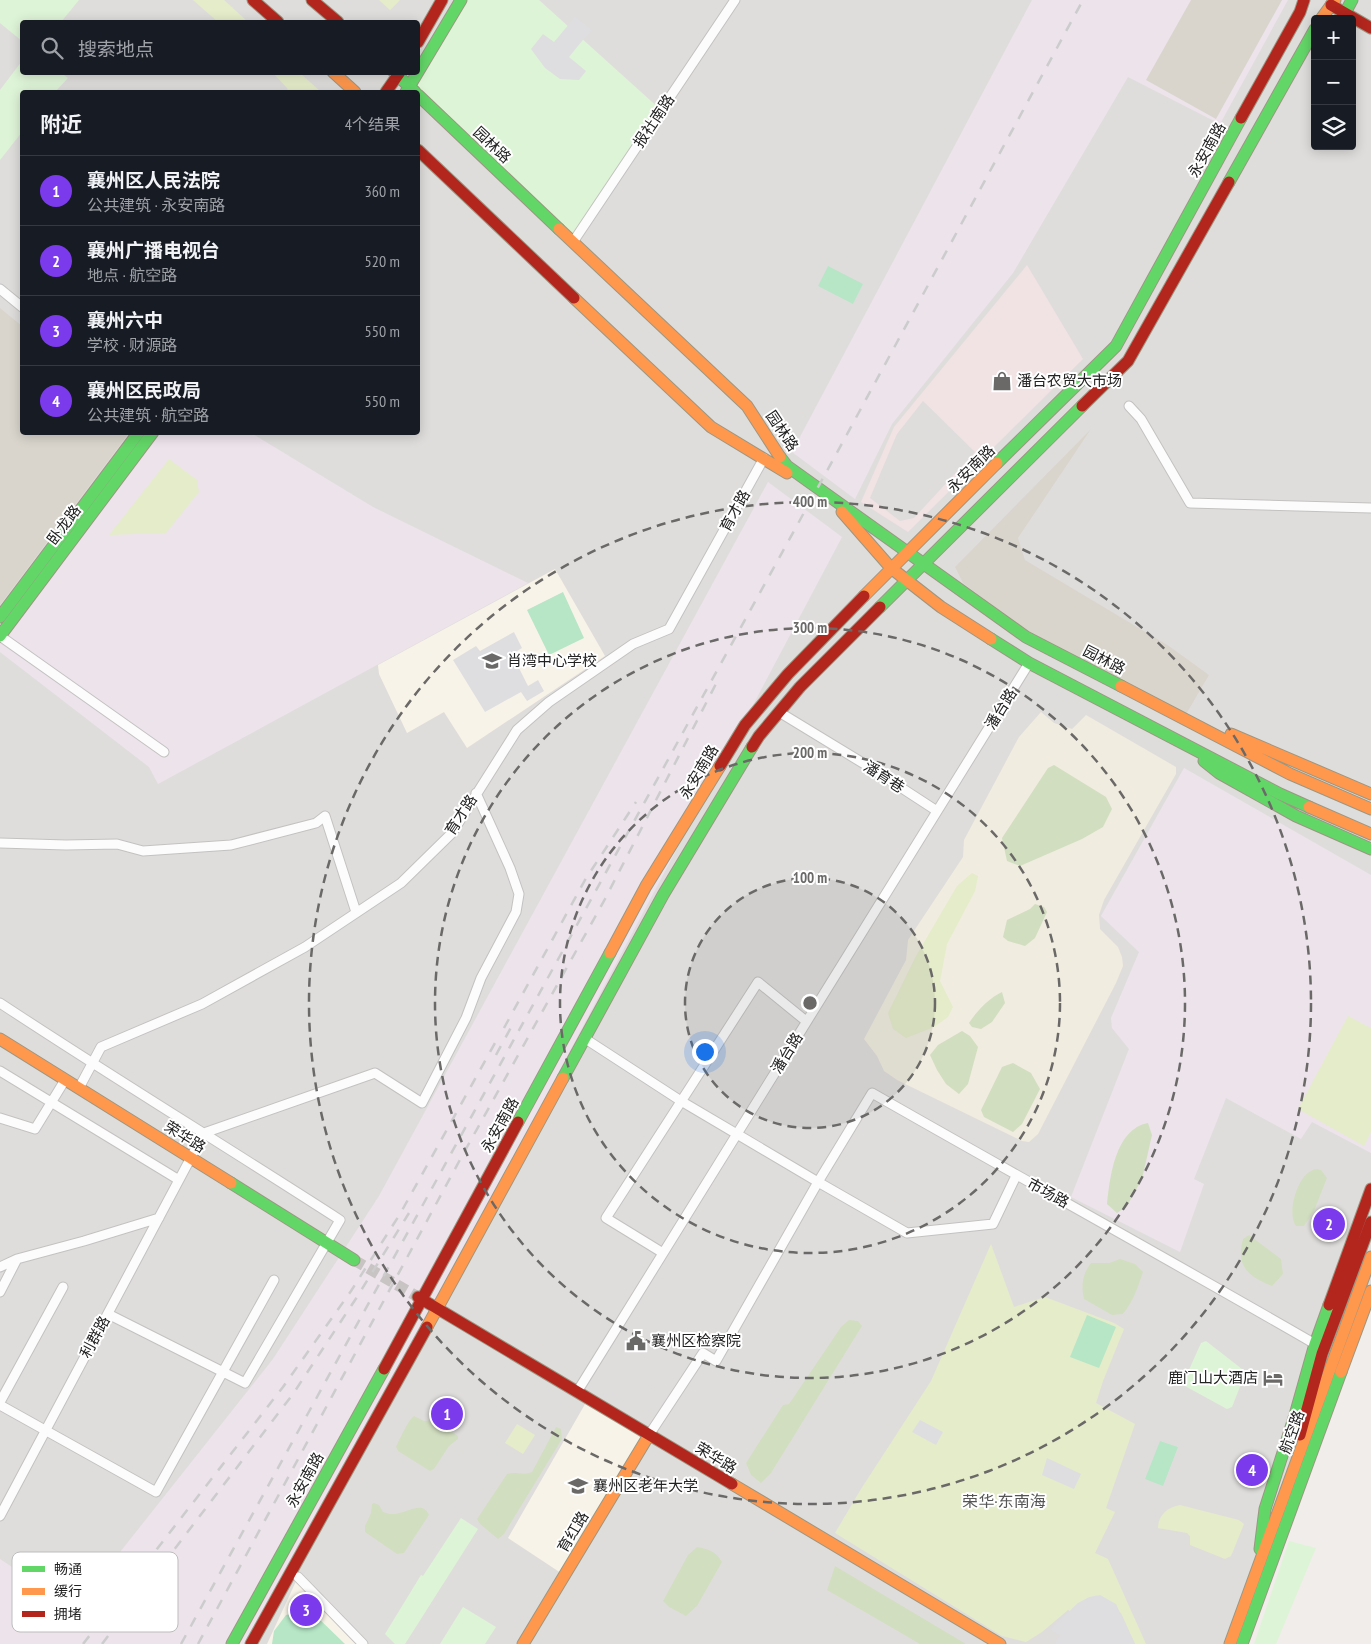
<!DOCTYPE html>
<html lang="zh">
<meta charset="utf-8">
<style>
:root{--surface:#171b24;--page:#242831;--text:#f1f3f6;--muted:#9ea1a6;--line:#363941;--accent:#7c3aed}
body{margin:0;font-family:"PT Sans Narrow","Noto Sans SC",sans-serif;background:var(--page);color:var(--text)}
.controls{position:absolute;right:15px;top:15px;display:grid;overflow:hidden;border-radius:5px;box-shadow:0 2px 12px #0003}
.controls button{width:45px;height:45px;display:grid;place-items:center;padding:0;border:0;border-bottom:1px solid var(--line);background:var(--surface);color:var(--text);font:25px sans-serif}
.you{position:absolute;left:704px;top:1051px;width:18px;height:18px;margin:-12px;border:4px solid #fff;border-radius:50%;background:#1a73e8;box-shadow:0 0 0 8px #1a73e833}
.badge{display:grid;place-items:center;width:32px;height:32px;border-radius:50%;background:var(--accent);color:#fff;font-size:16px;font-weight:700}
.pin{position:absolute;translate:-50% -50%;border:2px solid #fff;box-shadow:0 1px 5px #0006}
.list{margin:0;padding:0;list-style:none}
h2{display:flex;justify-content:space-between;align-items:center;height:65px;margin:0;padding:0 20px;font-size:21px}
h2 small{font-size:16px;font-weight:400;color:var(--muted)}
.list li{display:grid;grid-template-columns:32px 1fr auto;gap:15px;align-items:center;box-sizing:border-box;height:70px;padding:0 20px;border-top:1px solid var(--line)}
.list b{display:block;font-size:19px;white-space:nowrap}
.list p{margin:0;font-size:16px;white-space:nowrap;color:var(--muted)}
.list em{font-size:16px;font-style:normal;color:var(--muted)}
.icon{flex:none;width:28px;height:28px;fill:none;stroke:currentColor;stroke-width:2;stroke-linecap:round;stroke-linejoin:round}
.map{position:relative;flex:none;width:1371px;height:1644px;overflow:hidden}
.search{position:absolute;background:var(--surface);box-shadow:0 2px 12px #0003;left:20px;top:20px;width:400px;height:55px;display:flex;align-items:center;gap:12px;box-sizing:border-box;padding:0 18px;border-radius:5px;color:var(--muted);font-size:19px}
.panel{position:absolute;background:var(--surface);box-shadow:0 2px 12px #0003;left:20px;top:90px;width:400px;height:345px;border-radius:5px}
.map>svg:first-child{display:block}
.residential{fill:#dfdddc;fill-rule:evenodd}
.commercial{fill:#f1e2e4}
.industrial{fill:#ede3eb}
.education{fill:#f8f3e8}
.religious{fill:#dedddc}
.construction{fill:#d9d5cd}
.farmland{fill:#f0ecdf}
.grass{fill:#e5ecca}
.forest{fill:#d2dec0}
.park{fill:#def4d7}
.pitch{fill:#b6e6c6}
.plaza{fill:#dedee1}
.pier{fill:#dedddd}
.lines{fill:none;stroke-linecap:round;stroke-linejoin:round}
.secondary-tunnel{stroke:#c7c4c3;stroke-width:11;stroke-dasharray:11 5.5;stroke-linecap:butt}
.street-casing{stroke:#c3c2c1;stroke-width:11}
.fast-casing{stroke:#9b9782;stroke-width:13}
.slow-casing{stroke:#9b9782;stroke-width:13}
.jam-casing{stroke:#9b9782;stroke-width:13}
.street{stroke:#fdfcfc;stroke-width:9}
.fast{stroke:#63d668;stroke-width:11}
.slow{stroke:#ff974d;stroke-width:11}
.jam{stroke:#b3261e;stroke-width:11}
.rail{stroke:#ccc;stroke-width:2.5;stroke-dasharray:10 10;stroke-linecap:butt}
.ring{fill:none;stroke:#6a6968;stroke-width:2.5;stroke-dasharray:9 6}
.labels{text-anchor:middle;stroke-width:4;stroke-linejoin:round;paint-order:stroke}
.street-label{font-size:15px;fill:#222;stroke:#fff}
.poi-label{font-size:15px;fill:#222;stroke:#fff;text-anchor:start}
.neighbourhood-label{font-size:16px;fill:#555;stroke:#fff}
.key{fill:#fff;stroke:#bdbdbd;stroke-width:1}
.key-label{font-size:14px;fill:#222}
.centre{fill:#6a6968;stroke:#fff;stroke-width:2.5}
.ring-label{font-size:15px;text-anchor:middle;font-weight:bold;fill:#6a6968;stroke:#fff;stroke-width:4;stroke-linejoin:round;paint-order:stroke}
</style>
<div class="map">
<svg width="1371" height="1644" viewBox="0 0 1371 1644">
<rect width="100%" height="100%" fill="#f0edeb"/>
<path class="residential" d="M0 0H1371V1291L1242 1644H212L75 1609 0 1644ZM1315 19H1352V146H1315ZM22 22H418V72H22ZM22 92H418V432H22Z"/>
<path class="commercial" d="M1027 265 1083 359 908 532 861 502 894 427Z"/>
<path class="industrial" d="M1032 0H1288L1220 124 1128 77 1013 273 892 424 855 499 792 452Z
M153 433H251L373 507 528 583 158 784 149 767 0 652V636Z
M768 482 842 537 510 1164 249 1644H0V1559L75 1609 273 1359 379 1196Z
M1184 768 1371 875V1153L1312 1122 1301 1139 1226 1098 1194 1179 1204 1184 1180 1252 1071 1197 1129 1049 1112 1028 1111 1018 1139 952 1101 916Z"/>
<path class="education" d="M555 569 605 656 467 748 444 712 407 733 379 674 378 665Z
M588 1399 649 1435 564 1575 508 1538Z
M298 1577 363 1644H267Z"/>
<path class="religious" d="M837 302 859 312 782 437 767 416Z
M923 401 975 452 914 518 900 521 870 498 897 434Z
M665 1323 700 1345 644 1432 634 1426 656 1389 635 1375Z
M1180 1446 1237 1468 1222 1507 1166 1485Z"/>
<path class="construction" d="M1191 0H1282L1216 119 1146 80Z
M0 308 22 326V432L129 433 0 605Z
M1091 429 1018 538 1025 560 1169 646 1209 675 1185 716 1032 635 963 583 955 567Z"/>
<path class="farmland" d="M1041 712 1054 723 1072 729 1086 715 1176 767V774L1104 900 1099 915 1100 929 1118 947 1122 957 1123 966 1116 983 1038 1134 1029 1142 1022 1141 897 1080 884 1071 877 1056 864 1039 906 960 908 940 963 857 964 840 1019 737Z"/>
<path class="grass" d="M193 0H224L248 22H218Z
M379 0H400L390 10Z
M273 73H300L321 92H285L288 89Z
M169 459 197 480 199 492 195 497 166 533 109 535Z
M972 873 978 876 975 891 947 944 940 981 953 1007 948 1017 934 1027 906 1038 893 1029 888 1013 916 956 957 886Z
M1348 1016 1371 1028V1132L1364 1146 1298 1109Z
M991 1244 1014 1307 1045 1297 1114 1323 1124 1329 1103 1381 1096 1403 1135 1424 1106 1508 1115 1512 1095 1553 1108 1559 1146 1644H1135L1121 1613 1078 1603 1070 1611 1068 1610 1042 1632 1026 1642 1002 1636 835 1533 861 1489 931 1381Z
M517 1424 535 1435 523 1454 505 1443Z
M1180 1505 1239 1520 1244 1524 1231 1556 1225 1559 1190 1545V1536L1187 1533 1158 1528C1158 1515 1168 1507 1180 1505Z"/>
<path class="forest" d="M1054 765 1106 797 1112 809 1103 827 1082 839 1020 866 1007 861 1002 838 1048 768Z
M1035 904 1044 907 1047 912 1035 938 1025 946 1008 941 1003 937 1007 920 1030 909Z
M1002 992 1005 1003 992 1022 981 1029 972 1027 969 1023C977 1011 989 998 1002 992Z
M962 1031 970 1036 978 1047 968 1084 959 1094 946 1084 937 1070 930 1055 938 1045Z
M1013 1063 1031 1073 1040 1089 1022 1124 1013 1132 984 1117 981 1110 1002 1067Z
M1148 1123 1152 1135 1142 1179 1127 1206 1117 1213 1107 1204C1110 1177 1115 1129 1148 1123Z
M1315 1169 1321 1170 1327 1178 1314 1211 1304 1226H1296C1287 1214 1296 1182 1308 1173 1310 1171 1313 1170 1315 1169Z
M1249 1235 1281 1259 1283 1274 1272 1286C1247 1276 1236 1266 1243 1239Z
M1120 1259 1135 1264 1143 1272C1138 1287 1133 1302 1123 1314L1112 1315 1084 1299C1081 1285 1082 1275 1091 1263H1109Z
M849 1320 858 1321 862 1326 771 1473 761 1483 751 1475 746 1463 783 1405 789 1404 841 1327Z
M414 1416 424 1421 434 1420 458 1436V1439L449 1446 434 1469 430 1471 398 1451 396 1447C400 1439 408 1420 414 1416Z
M556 1427 561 1429 562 1439 504 1534 498 1539 480 1524 477 1519 507 1474C516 1471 523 1476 532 1472Z
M374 1503 379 1505 383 1512C389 1514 393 1515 399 1513 410 1511 423 1501 429 1515L404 1553 397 1554 365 1532V1526L371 1513 372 1504Z
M697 1547C708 1549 716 1551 722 1562L697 1606 686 1616 669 1607 663 1601 688 1555Z
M835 1566 966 1644H920L827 1590Z"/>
<path class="park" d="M0 0H79L61 22H22V41L0 23Z
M461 0H539L661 110 573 242 410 88Z
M22 61V72L61 73 68 78 55 92H22V132L0 160V90Z
M1206 1341 1242 1369 1245 1374 1232 1407 1227 1409 1185 1386 1184 1381 1201 1343Z
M461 1518 478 1529 405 1644H395L385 1634 421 1575 423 1576Z
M1289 1541 1316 1548 1276 1644H1254Z
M463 1607 496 1627 485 1644H440Z"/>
<path class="pitch" d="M828 266 863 284 853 304 818 286Z
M563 592 584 638 549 655 527 610Z
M1087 1315 1116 1327 1099 1368 1070 1357Z
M1160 1441 1178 1447 1163 1486 1145 1479Z
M300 1611 315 1615 345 1644H272L274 1631 286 1615Z"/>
<path class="plaza" d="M575 17 591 30 569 57 586 71 579 80 560 79 545 68 531 49 543 34 554 42Z
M514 632 522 648 512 654 528 686 538 680 544 691 527 701 521 692 485 712 453 660 476 646 480 651Z
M920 1420 943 1432 936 1445 912 1432Z
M1047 1458 1081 1474 1074 1489 1042 1475Z
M1100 1595 1116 1604 1135 1644H1055L1061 1635 1051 1630 1078 1603 1089 1597Z"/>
<path class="pier" d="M1294 766 1371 800V843L1277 802Z"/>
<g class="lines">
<path class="secondary-tunnel" d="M354 1260 418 1297"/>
<defs>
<path id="street" d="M573 242 735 0
M0 289 22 307
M1129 406 1141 419 1190 503 1371 508
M0 636 164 752
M779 712 871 768 937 811
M0 843 66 845 117 844 143 851 231 845 316 823 325 816 356 912
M0 1003C112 1077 227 1147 340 1220L245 1383 108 1314
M584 1038 681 1101 818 1182 872 1093C1019 1177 1168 1259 1315 1344
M0 1071 179 1180
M79 1088 101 1047 202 1004 305 947 401 883 452 833 517 730 549 702 633 644 669 629 764 458
M0 1118 35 1129 65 1080
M663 1253 606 1218 758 982 806 1021
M0 1267 17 1259 84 1241 159 1218
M0 1292 17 1259
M577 1392 1029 663
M0 1402 63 1287
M0 1405 156 1492 274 1280
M649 1435 703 1353 716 1361 818 1182 907 1233 993 1224 1016 1176
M0 1516 204 1133 375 1073 422 1103 466 1018 481 978 516 912 519 894 510 868 476 793
M298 1577 363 1644"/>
<path id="fast" d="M1345 13 1352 0
M394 72 415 92
M406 92 461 0
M418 95 559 229
M1229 182 1315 29
M780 457 787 466 1026 637 1121 686
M997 463 1116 346 1241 118
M880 607 1082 406
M0 617 139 432
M0 636 153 432
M991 639 1029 663 1280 794 1309 807
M1204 761 1219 773 1296 816 1371 849
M563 1078 663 895 752 747
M518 1122 610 953
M231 1183 354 1260
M1260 1549 1265 1509 1295 1415 1315 1344 1329 1305
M232 1644 384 1369
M1242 1644 1341 1372"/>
<path id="slow" d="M1321 19 1335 0
M333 72 355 92
M559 229 747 406 780 457
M574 298 711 427 787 473
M842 512 891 568 941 607 991 639
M864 596 997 463
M1121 686 1290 774 1371 809
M1231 734 1371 794
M1309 807 1371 834
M610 953 646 886 720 766
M0 1039 231 1183
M427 1327 563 1078
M1341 1372 1371 1291
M732 1484 1000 1644
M523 1644 649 1435
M1230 1644 1371 1257"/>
<path id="jam" d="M253 0 278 22
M312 0 338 22
M1331 5 1371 28
M418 42 442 0
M386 92 400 72
M1241 118 1300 12 1304 0
M418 150 574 298
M1082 406 1128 361 1229 182
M752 747 759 736 800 687 880 607
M720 766 745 725 788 674 864 596
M418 1297 732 1484
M1329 1305 1371 1189
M384 1369 518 1122
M1300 1435 1322 1354 1371 1222
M251 1644 427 1327"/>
</defs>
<use href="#street" class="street-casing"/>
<use href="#fast" class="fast-casing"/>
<use href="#slow" class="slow-casing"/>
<use href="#jam" class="jam-casing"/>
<use href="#street" class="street"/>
<use href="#fast" class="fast"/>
<use href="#slow" class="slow"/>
<use href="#jam" class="jam"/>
<path class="rail" d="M504 1028 585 880 636 802
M496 1055 514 1022
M83 1644 283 1387 351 1291 400 1214 495 1043
M102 1644 293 1394 357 1297 409 1213
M181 1644 833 460 1083 0
M198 1644 462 1156 605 899 719 678"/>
</g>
<circle cx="810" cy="1003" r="125" fill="#6a6968" fill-opacity=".12"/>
<g class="ring">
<circle cx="810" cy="1003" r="125"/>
<circle cx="810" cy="1003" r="250"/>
<circle cx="810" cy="1003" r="375"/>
<circle cx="810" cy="1003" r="501"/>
</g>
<defs>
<symbol id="shop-bare" viewBox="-9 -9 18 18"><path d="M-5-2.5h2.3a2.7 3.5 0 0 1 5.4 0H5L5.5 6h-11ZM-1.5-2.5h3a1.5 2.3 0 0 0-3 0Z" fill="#6a6968" stroke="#fff" stroke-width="2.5" paint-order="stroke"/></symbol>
<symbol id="school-bare" viewBox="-9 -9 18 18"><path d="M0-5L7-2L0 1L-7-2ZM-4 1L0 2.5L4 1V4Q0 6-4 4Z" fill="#6a6968" stroke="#fff" stroke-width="2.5" paint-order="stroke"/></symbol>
<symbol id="civic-bare" viewBox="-9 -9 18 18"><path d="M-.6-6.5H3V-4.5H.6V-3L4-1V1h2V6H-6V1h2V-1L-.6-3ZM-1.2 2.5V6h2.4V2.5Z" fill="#6a6968" stroke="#fff" stroke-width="2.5" paint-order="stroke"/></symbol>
<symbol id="hotel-bare" viewBox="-9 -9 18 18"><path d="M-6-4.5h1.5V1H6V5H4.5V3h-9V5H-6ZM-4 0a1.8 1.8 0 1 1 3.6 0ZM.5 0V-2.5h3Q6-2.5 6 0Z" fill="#6a6968" stroke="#fff" stroke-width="2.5" paint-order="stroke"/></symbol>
<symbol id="university-bare" viewBox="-9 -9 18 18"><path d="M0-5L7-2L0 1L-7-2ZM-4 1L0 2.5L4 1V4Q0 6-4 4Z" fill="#6a6968" stroke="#fff" stroke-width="2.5" paint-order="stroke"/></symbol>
</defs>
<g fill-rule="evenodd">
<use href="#shop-bare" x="988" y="367" width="28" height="28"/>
<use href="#school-bare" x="478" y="647" width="28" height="28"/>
<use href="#civic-bare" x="622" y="1327" width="28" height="28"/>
<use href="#hotel-bare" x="1259" y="1364" width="28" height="28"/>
<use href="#university-bare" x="564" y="1472" width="28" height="28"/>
</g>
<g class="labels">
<g class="street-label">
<text transform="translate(654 121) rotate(-56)" y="5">报社南路</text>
<text transform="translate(492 145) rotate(43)" y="5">园林路</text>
<text transform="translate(1207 150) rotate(-61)" y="5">永安南路</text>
<text transform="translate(782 431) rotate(56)" y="5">园林路</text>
<text transform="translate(971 469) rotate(-45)" y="5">永安南路</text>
<text transform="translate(735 511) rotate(-61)" y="5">育才路</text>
<text transform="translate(64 525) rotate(-53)" y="5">卧龙路</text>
<text transform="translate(1104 660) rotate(27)" y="5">园林路</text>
<text transform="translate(1001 709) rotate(-58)" y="5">潘台路</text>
<text transform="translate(699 772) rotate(-59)" y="5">永安南路</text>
<text transform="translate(884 777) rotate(33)" y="5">潘育巷</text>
<text transform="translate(461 815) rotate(-57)" y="5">育才路</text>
<text transform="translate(787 1053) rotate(-58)" y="5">潘台路</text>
<text transform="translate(500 1125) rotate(-61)" y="5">永安南路</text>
<text transform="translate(185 1137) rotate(32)" y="5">荣华路</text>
<text transform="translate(1048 1193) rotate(29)" y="5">市场路</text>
<text transform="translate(95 1337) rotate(-62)" y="5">利群路</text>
<text transform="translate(1292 1432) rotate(-70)" y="5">航空路</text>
<text transform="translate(716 1458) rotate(31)" y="5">荣华路</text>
<text transform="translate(305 1480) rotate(-61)" y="5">永安南路</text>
<text transform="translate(573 1532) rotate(-59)" y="5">育红路</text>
</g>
<g class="poi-label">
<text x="1017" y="386">潘台农贸大市场</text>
<text x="507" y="666">肖湾中心学校</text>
<text x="651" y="1346">襄州区检察院</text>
<text x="1258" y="1383" text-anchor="end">鹿门山大酒店</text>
<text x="593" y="1491">襄州区老年大学</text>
</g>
<g class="neighbourhood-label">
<text x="1004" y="1507">荣华·东南海</text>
</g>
</g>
<rect x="12" y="1552" width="166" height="80" rx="8" class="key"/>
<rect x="22" y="1566" width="23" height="6" fill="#63d668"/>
<rect x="22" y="1588" width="23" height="7" fill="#ff974d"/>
<rect x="22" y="1611" width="23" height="6" fill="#b3261e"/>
<g class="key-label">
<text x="54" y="1574">畅通</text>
<text x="54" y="1596">缓行</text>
<text x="54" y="1619">拥堵</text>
</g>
<circle cx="810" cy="1003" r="8" class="centre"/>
<g class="ring-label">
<text x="810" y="507">400 m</text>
<text x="810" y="633">300 m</text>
<text x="810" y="758">200 m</text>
<text x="810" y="883">100 m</text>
</g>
</svg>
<div class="controls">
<button>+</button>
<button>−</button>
<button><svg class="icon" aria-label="layers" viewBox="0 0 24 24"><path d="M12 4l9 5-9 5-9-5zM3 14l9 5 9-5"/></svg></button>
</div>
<div class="you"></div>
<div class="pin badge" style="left:447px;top:1414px">1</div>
<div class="pin badge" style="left:1329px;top:1224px">2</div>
<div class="pin badge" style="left:306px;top:1610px">3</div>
<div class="pin badge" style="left:1252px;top:1470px">4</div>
<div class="search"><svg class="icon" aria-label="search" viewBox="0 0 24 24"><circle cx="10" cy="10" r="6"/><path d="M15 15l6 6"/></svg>搜索地点</div>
<section class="panel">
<h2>附近<small>4个结果</small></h2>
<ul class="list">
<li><span class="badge">1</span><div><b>襄州区人民法院</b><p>公共建筑 · 永安南路</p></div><em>360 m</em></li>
<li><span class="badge">2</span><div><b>襄州广播电视台</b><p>地点 · 航空路</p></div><em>520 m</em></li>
<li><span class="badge">3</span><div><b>襄州六中</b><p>学校 · 财源路</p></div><em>550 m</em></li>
<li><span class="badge">4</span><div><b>襄州区民政局</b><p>公共建筑 · 航空路</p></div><em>550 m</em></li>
</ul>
</section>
</div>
